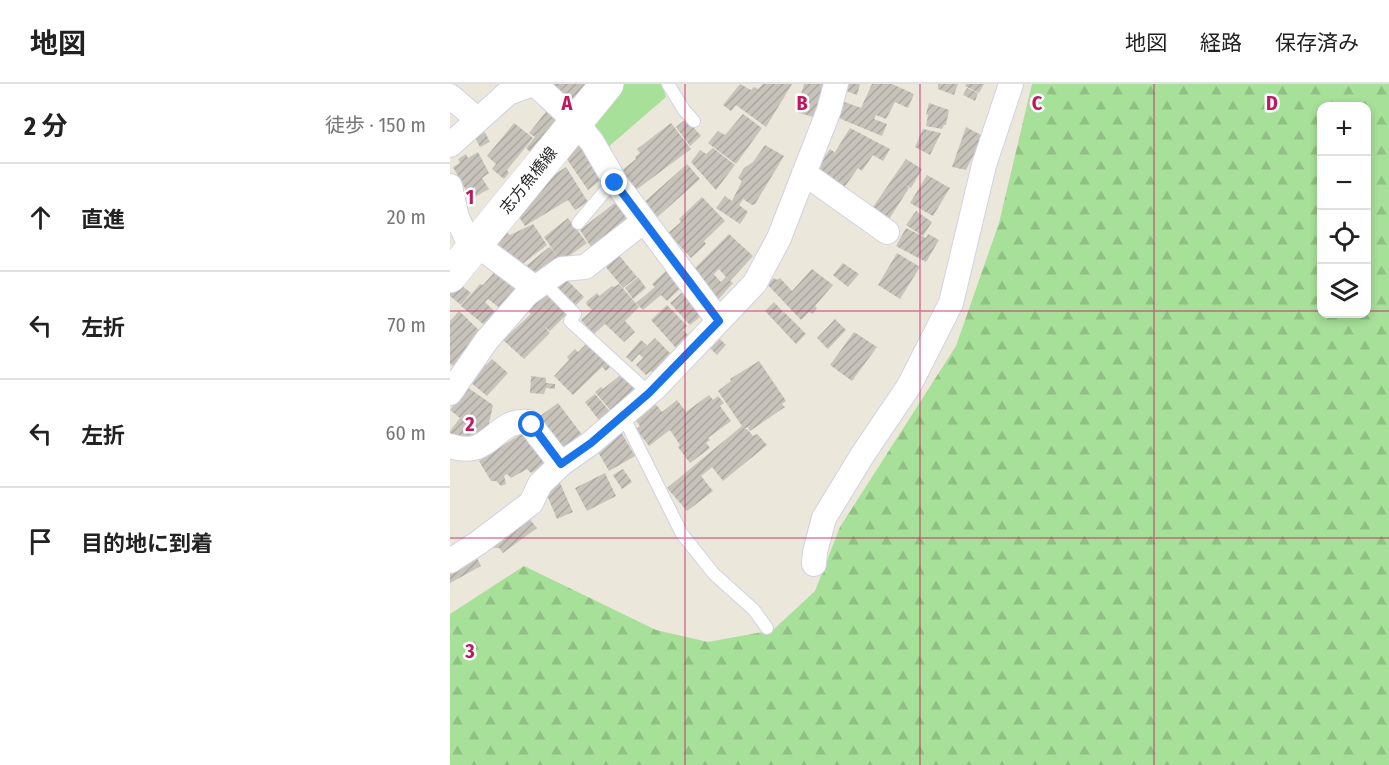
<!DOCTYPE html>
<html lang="ja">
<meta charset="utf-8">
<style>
:root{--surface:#fff;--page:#f6f6f6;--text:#222;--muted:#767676;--line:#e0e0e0}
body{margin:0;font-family:"Fira Sans Condensed","Noto Sans JP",sans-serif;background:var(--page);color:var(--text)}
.controls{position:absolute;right:18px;top:18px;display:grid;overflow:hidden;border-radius:12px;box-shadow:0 3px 9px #0003}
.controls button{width:54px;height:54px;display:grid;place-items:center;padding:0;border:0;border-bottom:2px solid var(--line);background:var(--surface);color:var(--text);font:30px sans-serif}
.stop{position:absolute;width:18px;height:18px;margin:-14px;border:4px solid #1a73e8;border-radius:50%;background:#fff}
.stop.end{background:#1a73e8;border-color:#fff;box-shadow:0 2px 6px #0008}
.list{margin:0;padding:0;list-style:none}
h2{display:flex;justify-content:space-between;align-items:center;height:78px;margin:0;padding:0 24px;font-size:26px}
h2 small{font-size:20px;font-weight:400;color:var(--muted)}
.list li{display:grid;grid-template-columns:39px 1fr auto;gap:18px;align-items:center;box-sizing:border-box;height:108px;padding:0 24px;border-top:2px solid var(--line)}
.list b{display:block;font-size:22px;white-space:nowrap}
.list em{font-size:20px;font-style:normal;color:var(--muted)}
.icon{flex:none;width:33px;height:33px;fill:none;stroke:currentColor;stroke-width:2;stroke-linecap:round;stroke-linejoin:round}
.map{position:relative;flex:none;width:939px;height:681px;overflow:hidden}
header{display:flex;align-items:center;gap:36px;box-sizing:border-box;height:84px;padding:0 30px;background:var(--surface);border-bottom:2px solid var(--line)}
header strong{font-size:28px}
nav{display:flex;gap:33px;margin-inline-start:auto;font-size:21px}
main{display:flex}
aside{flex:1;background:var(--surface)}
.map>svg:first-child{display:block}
.grass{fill:#a7e099}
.forest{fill:url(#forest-firs);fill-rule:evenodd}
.building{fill:url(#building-hatch);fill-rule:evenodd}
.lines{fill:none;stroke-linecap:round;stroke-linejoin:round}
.lane-casing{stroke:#d1d2e2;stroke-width:14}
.street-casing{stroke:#d1d2e2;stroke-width:26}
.secondary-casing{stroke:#d1d2e2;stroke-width:34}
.lane{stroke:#fff;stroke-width:12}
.street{stroke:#fff;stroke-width:24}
.secondary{stroke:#fff;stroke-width:33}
.route{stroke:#1a73e8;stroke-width:8}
.grid{fill:none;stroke:#c2185b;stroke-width:1.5;stroke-opacity:0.55}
.labels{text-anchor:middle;stroke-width:5;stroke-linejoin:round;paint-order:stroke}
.street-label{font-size:16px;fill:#292929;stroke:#fff}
.grid-label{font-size:20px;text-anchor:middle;font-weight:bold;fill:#c2185b;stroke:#fff;stroke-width:5;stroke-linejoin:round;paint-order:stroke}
</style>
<header>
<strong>地図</strong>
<nav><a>地図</a><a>経路</a><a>保存済み</a></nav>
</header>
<main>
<aside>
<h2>2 分<small>徒歩 · 150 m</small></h2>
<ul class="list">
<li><svg class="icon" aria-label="ahead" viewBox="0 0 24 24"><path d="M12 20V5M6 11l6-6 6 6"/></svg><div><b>直進</b></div><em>20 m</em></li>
<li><svg class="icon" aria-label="left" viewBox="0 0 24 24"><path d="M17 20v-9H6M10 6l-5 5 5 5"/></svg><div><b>左折</b></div><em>70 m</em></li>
<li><svg class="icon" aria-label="left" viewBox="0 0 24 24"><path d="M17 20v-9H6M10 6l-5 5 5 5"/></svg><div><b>左折</b></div><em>60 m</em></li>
<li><svg class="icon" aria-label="arrive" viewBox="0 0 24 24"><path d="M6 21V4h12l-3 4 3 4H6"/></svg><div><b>目的地に到着</b></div></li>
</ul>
</aside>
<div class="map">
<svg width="939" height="681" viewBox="0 0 939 681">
<defs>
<pattern id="forest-firs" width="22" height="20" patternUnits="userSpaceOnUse" patternTransform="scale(1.5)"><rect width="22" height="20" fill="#a7e099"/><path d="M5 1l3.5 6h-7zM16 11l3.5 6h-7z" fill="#90c084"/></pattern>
<pattern id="building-hatch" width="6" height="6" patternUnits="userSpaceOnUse" patternTransform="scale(1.5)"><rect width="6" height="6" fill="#c7c3bb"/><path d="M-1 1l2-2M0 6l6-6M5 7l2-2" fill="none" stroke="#aba8a1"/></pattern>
</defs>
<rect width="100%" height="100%" fill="#ebe7db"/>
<path class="grass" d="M165 0H211L213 3 216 13 157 64 137 36Z"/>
<path class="forest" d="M582 0H939V681H0V530L74 482 206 546 258 558 323 546 365 507 390 443 506 262 549 139ZM872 22H916V230H872Z"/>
<path class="building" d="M98 0H142L125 22Z
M290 0 301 6 304 3 308 5 313 0H342L316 43 286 21 281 27 273 21Z
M354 0H380L370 35 346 28Z
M394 0H410L407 11 393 6Z
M422 0H442L464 10 458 24 445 18 436 35 426 31 424 35 437 40 432 52 386 33 392 17 411 24Z
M488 0H508L504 11 488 5Z
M516 0H534L529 9 515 2Z
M517 4 528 9 525 17 513 11Z
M479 19 499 26 496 41H494L492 45 476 42 478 31 476 30Z
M99 24 115 36 84 72 76 64 85 53 79 49Z
M293 30 312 44 286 80 258 59 268 47 275 51Z
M236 35 251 52 240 62 226 43Z
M64 39 83 54 57 86 59 89 54 95 42 85 46 80 37 72Z
M221 39 241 65 186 106 171 87 186 75 185 73 190 69 187 65Z
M516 43 533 52 516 86 502 83Z
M400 44 440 65 433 77 423 71 412 87 408 84 391 108 362 88 370 76 372 77 380 65 387 70 385 68Z
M473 45 491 49 480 71 465 63Z
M35 48 40 58 30 63 25 54Z
M130 60 143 79 133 87 143 80 153 94 138 106 114 71Z
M315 61 334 72 305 120 302 121 293 115 289 121 298 128 290 140 266 124 275 112 282 117 292 97 288 94 294 84 303 78Z
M263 64 285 81 266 106 241 78 250 66 256 70Z
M28 68 39 89 32 94 39 105 21 115 3 83 10 79 8 75 16 70 18 74Z
M456 75 472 85 461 104 454 100 459 104 436 140 419 129Z
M237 80 250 95 204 136 191 121Z
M116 83 138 118 125 126 118 116 75 142 63 124 74 111Z
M477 91 500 104 483 132 460 119Z
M252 113 275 137 254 157 256 160 241 174 218 149 231 138 229 135Z
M171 114 186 132 143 166 130 146Z
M466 127 482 138 473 152 456 141Z
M118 134 137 159 86 196 71 186 98 164 100 163 108 173 94 153Z
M83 140 97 161 67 184 35 162 55 147 60 151Z
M456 144 476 154 478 150 489 156 476 178 446 162Z
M279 150 303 172 280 197 283 199 266 218 259 211 269 200 259 210 239 190ZM257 183 264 190 269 185 276 193 271 198Z
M164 165 187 193 173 204 151 177Z
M447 169 470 183 450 215 428 201Z
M393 179 409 190 398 203 383 191Z
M50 182 72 201 51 225 38 215 35 218 48 231 38 244 11 222 30 200 33 201Z
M218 185 233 202 217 217 211 211 193 226 186 219 205 203 202 200Z
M362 185 383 201 365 222 367 224 363 230 359 228 351 236 317 200 324 194 327 196 330 194 342 207Z
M113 192 134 213 125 222 104 201Z
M188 193 196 204 183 215 175 204Z
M7 198 21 209 11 221 0 212V207Z
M169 200 189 223 175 237 185 248 174 258 155 240 144 250 131 236 142 226 136 220 137 217 147 209 149 212 162 202 164 203Z
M235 206 255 229 240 241 220 219Z
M96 209 117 230 100 247 94 242 100 249 74 275 53 256 81 230 75 225Z
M324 218 333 228 327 235 334 228 356 250 346 260 315 227Z
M217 221 237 242 233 246 240 253 227 265 201 236Z
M9 227 33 250 3 282 0 279V237Z
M385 235 396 246 378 265 367 254Z
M404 248 427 263 402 297 380 281Z
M267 252 276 261 267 271 258 262Z
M205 254 224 273 205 291 201 287 196 291 186 281 193 274 189 270Z
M191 256 197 261 182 278 176 273Z
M137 259 160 283 156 287 152 283 123 311 104 292 119 276 117 273 125 265 128 268Z
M42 275 58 289 37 312 19 297 34 280 36 281Z
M309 277 336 317 332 320 335 323 300 347 298 344 300 342 294 345H297L303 352 307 350 317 361 273 397 262 383 251 392 263 407 237 427 217 404 292 342 268 307 281 297 280 295Z
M173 289 187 306 161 327 145 308 151 303 153 305Z
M81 292 96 294V299L105 300V305L96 304 94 310 80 309Z
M17 303 43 321 38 344 28 357 0 352V347L10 334 0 326Z
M145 310 162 330 151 339 135 318Z
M259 311 263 316 268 312 274 319 270 322 281 337 258 354 260 356 256 359 260 364 240 379 228 363 230 361 220 346 199 362 186 345 190 342 184 334 204 318 212 328 227 316 236 328Z
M108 319 133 352 112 368 90 332Z
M77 346 99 378 81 389 77 385 61 394 57 390 54 392 56 400 51 402 46 397H41L29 377Z
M171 348 185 372 159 387 145 363Z
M173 385 182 398 172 405 163 391Z
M155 389 166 412 137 427 125 404Z
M110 399 123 428 107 435 97 411 105 407 98 410 96 404Z
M77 432 87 444 53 469 49 464H44L41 458Z
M26 472 31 482 0 499V486Z"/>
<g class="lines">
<defs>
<path id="lane" d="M218 0 234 26 244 37
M128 139 156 106 166 99
M93 198 125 230 120 237 199 309
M173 332 232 450 264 490 304 526 317 544"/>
<path id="street" d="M85 0 126 38 142 58 166 99 269 237
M0 12 28 36
M0 61 58 9 83 0
M354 89 437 148
M0 102 7 134 22 165
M26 160 85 204
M0 309 37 256 77 210 112 185 135 183 194 137
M0 362C42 376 44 334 78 338L111 380
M0 477 28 459 81 419 90 400 111 380 141 359 205 304 305 199 329 154 379 26 386 0
M364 480 365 468 374 434 413 370 459 302 501 219 534 81 561 0"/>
<path id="secondary" d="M0 192 157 0"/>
</defs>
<use href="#lane" class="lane-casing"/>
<use href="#street" class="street-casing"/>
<use href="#secondary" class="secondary-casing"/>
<use href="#lane" class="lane"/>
<use href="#street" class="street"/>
<use href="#secondary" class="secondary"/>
</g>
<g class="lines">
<path class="route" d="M82 341 111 380 141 359 199 309 269 237 165 99"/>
</g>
<path class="grid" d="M235 0V681M470 0V681M704 0V681M0 227H872M916 227H939M0 454H939"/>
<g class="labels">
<g class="street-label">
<text transform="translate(78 96) rotate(-51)" y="6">志方魚橋線</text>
</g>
</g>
<g class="grid-label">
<text x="117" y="26">A</text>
<text x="352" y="26">B</text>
<text x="587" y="26">C</text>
<text x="822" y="26">D</text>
<text x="20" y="120">1</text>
<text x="20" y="347">2</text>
<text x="20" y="574">3</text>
</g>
</svg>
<div class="controls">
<button>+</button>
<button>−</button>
<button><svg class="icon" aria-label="locate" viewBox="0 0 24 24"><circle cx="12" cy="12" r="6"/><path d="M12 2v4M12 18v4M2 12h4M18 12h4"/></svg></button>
<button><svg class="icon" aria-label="layers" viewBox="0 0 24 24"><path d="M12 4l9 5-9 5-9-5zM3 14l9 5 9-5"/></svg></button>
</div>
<div class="stop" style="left:82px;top:341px"></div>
<div class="stop end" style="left:165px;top:99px"></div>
</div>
</main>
